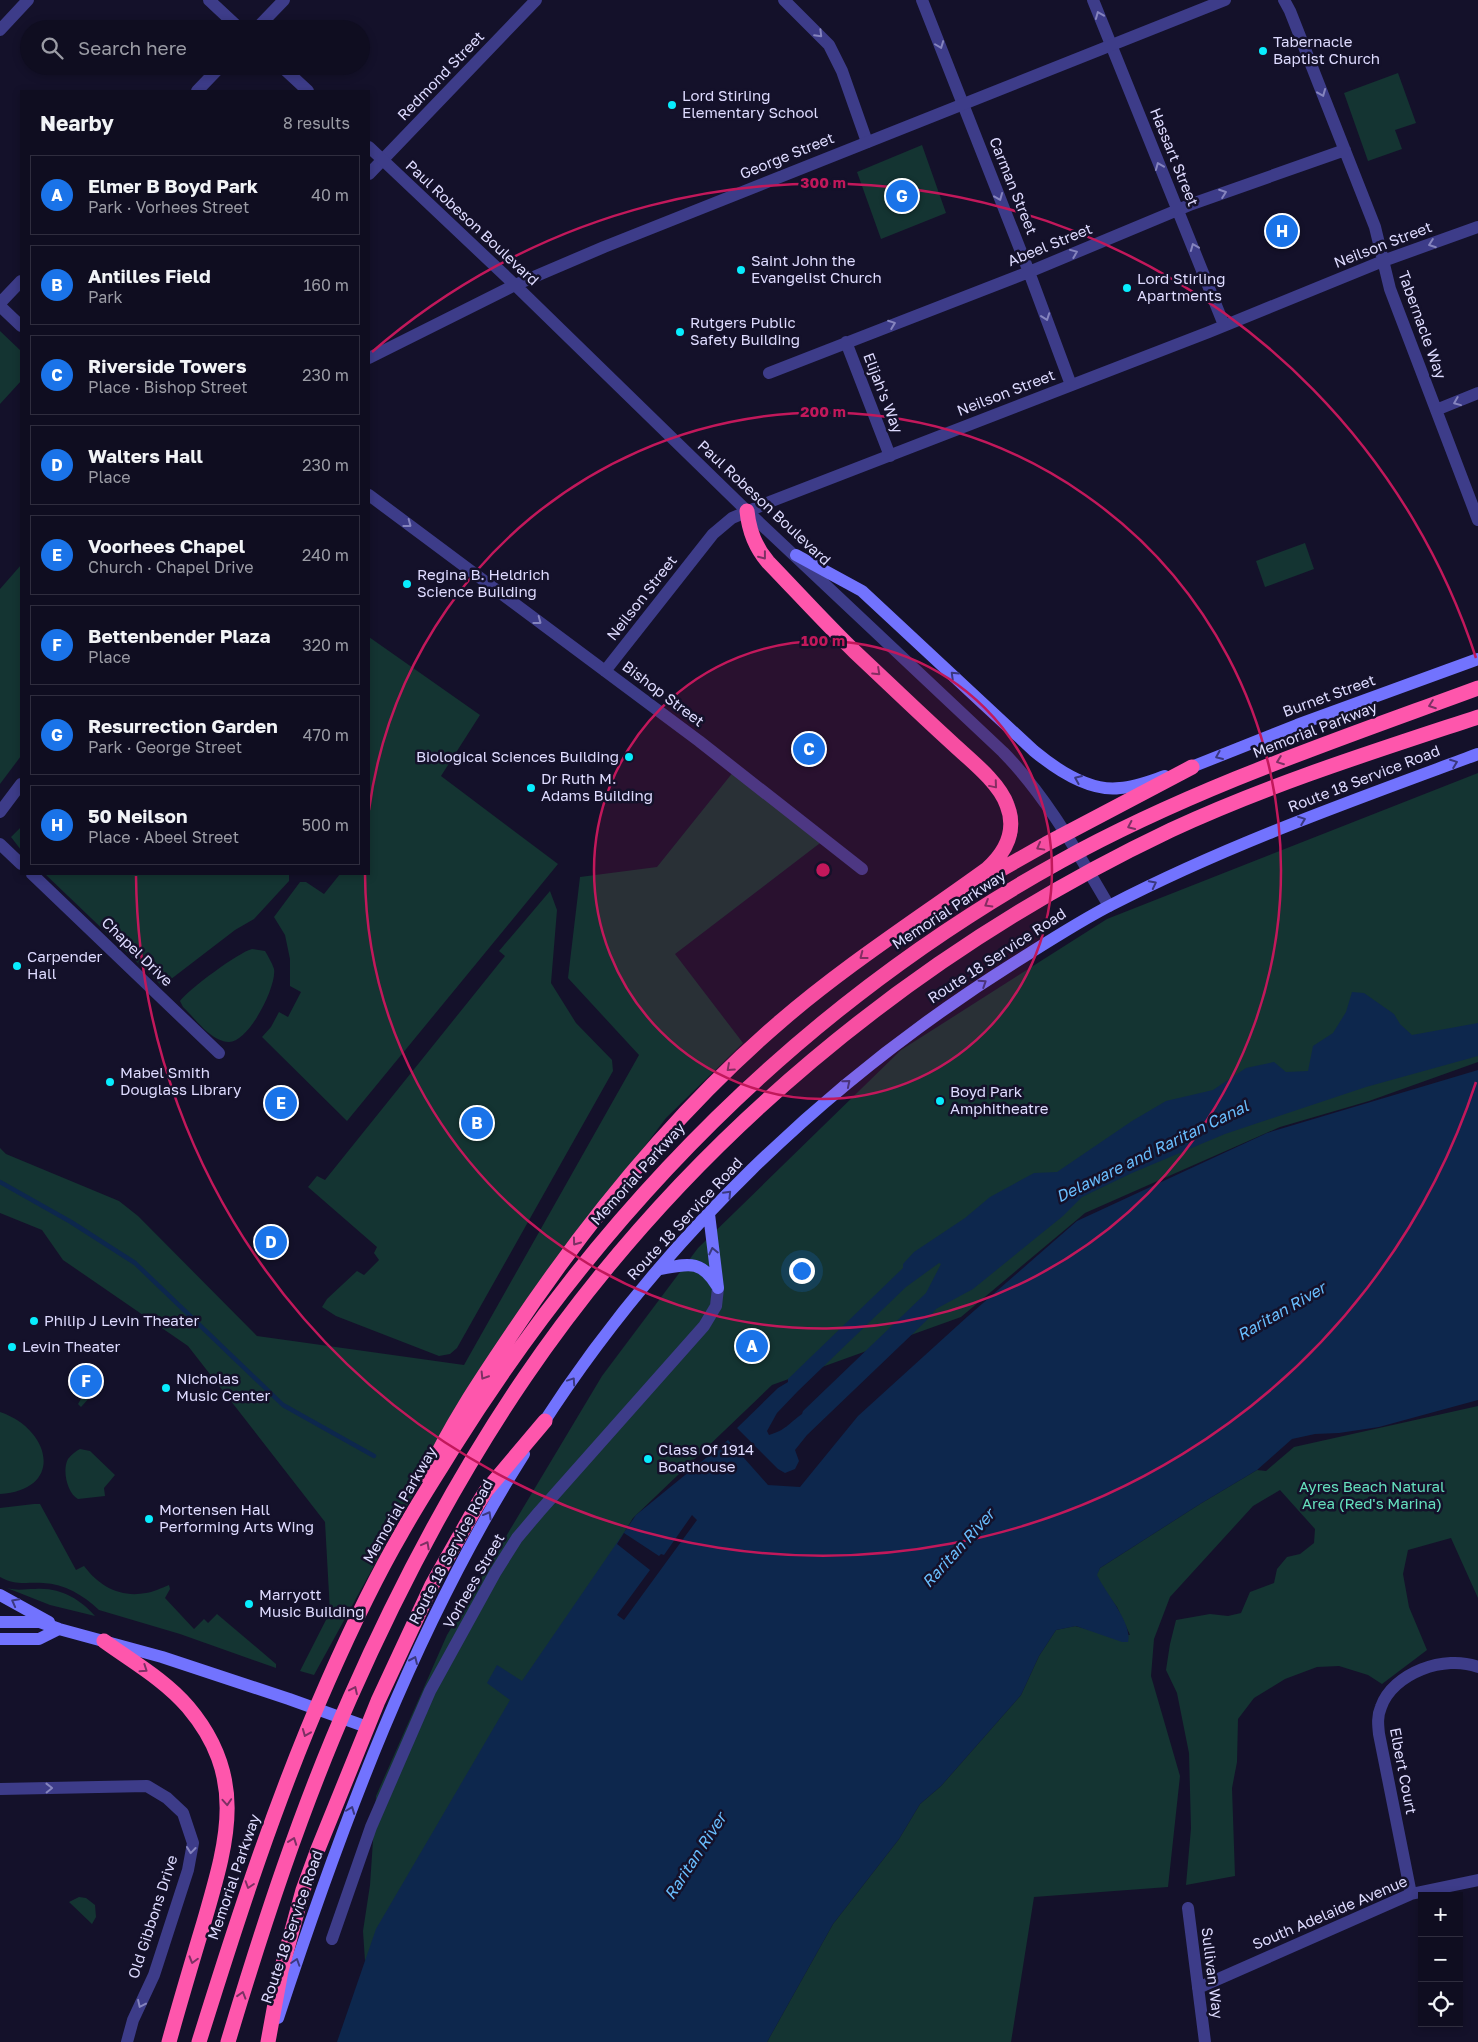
<!DOCTYPE html>
<meta charset="utf-8">
<style>
:root{--surface:#0f0d20;--page:#1d1b2d;--text:#f1f3f6;--muted:#9b9ca5;--line:#2f2d3e;--accent:#1a73e8}
body{margin:0;font-family:"Golos Text",sans-serif;background:var(--page);color:var(--text)}
.controls{position:absolute;right:15px;bottom:15px;display:grid;overflow:hidden;border-radius:0px;box-shadow:0 2px 8px #0003}
.controls button{width:45px;height:45px;display:grid;place-items:center;padding:0;border:0;border-bottom:1px solid var(--line);background:var(--surface);color:var(--text);font:25px sans-serif}
.you{position:absolute;left:801px;top:1270px;width:18px;height:18px;margin:-12px;border:4px solid #fff;border-radius:50%;background:#1a73e8;box-shadow:0 0 0 8px #1a73e833}
.badge{display:grid;place-items:center;width:32px;height:32px;border-radius:50%;background:var(--accent);color:#fff;font-size:16px;font-weight:700}
.pin{position:absolute;translate:-50% -50%;border:2px solid #fff;box-shadow:0 1px 5px #0006}
.list{margin:0;padding:0;list-style:none}
h2{display:flex;justify-content:space-between;align-items:center;height:65px;margin:0;padding:0 20px;font-size:21px}
h2 small{font-size:16px;font-weight:400;color:var(--muted)}
.list li{display:grid;grid-template-columns:32px 1fr auto;gap:15px;align-items:center;box-sizing:border-box;height:80px;margin:0 10px 10px;padding:0 10px;border:1px solid var(--line);border-radius:0px}
.list b{display:block;font-size:19px;white-space:nowrap}
.list p{margin:0;font-size:16px;white-space:nowrap;color:var(--muted)}
.list em{font-size:16px;font-style:normal;color:var(--muted)}
.icon{flex:none;width:28px;height:28px;fill:none;stroke:currentColor;stroke-width:2;stroke-linecap:round;stroke-linejoin:round}
.map{position:relative;flex:none;width:1478px;height:2042px;overflow:hidden}
.search{position:absolute;background:var(--surface);box-shadow:0 2px 8px #0003;left:20px;top:20px;width:350px;height:55px;display:flex;align-items:center;gap:12px;box-sizing:border-box;padding:0 18px;border-radius:28px;color:var(--muted);font-size:19px}
.panel{position:absolute;background:var(--surface);box-shadow:0 2px 8px #0003;left:20px;top:90px;width:350px;height:785px;border-radius:0px}
.map>svg:first-child{display:block}
.green{fill:#143432}
.water{fill:#0d274d;fill-rule:evenodd}
.pier{fill:#14112a}
.lines{fill:none;stroke-linecap:round;stroke-linejoin:round}
.stream{stroke:#0d274d;stroke-width:4.5}
.minor{stroke:#3d3c89;stroke-width:12}
.tertiary{stroke:#3d3c89;stroke-width:12}
.secondary{stroke:#7273fe;stroke-width:12}
.motorway{stroke:#fe56ac;stroke-width:15}
.oneway{stroke:#8584be}
.oneway2{stroke:#7d3064}
.oneway3{stroke:#3a387f}
.ring{fill:none;stroke:#c2185b;stroke-width:2.5}
.poi-dot{fill:#08edfe;stroke:#14112a;stroke-width:2}
.labels{text-anchor:middle;stroke-width:5;stroke-linejoin:round;paint-order:stroke}
.poi-label{font-size:15px;fill:#dedbff;stroke:#14112a;text-anchor:start}
.street-label{font-size:15px;fill:#dedbff;stroke:#14112a}
.park-label{font-size:15px;fill:#65e0bd;stroke:#14112a}
.water-label{font-size:16px;font-style:italic;fill:#69befe;stroke:#14112a}
.centre{fill:#c2185b;stroke:#14112a;stroke-width:2.5}
.ring-label{font-size:15px;text-anchor:middle;font-weight:bold;fill:#c2185b;stroke:#14112a;stroke-width:5;stroke-linejoin:round;paint-order:stroke}
</style>
<div class="map">
<svg width="1478" height="2042" viewBox="0 0 1478 2042">
<rect width="100%" height="100%" fill="#14112a"/>
<path class="green" d="M1398 73 1416 123 1395 130 1402 149 1368 161 1344 93Z
M922 145 946 213 881 239 857 172Z
M0 331 21 351V381L0 404Z
M1305 543 1314 569 1265 587 1256 561Z
M21 565V756L0 784V589Z
M369 637 480 715 441 776 558 864 347 1121 262 1037 271 1027 279 1012 288 1017 301 992 290 986V959L285 935 274 917 300 882H306L324 894 340 874H369Z
M734 771 824 840 675 954 743 1043 666 1118 496 1344 314 1675 300 1671 330 1612 325 1522 188 1346 63 1260 42 1230 0 1213V1148L6 1154 119 1201 138 1216 257 1336 464 1365 639 1055 568 978 580 877 657 867Z
M1478 773V1062L1369 1101 1280 1127 1085 1213 961 1317 772 1385 633 1518 365 1961 363 1931 370 1885 376 1796 447 1635 602 1376 698 1248 901 1050 1107 919Z
M21 827V850L11 837Z
M45 874H289V881L254 919 235 930 162 986Z
M550 891 557 910 551 983 576 1023 612 1060 613 1071 457 1348 450 1354 439 1356 336 1316 322 1307 327 1299 357 1271 364 1275 379 1260 374 1253 377 1247 308 1187 317 1176 325 1180 505 956 499 951Z
M252 949 265 951C268 956 272 963 274 969 277 986 249 1042 229 1042 210 1041 196 1019 183 1007L180 1001C189 989 239 952 252 949Z
M95 1381 101 1385 81 1407 78 1404 86 1390 89 1392Z
M1478 1406V1598L1451 1538 1408 1550 1403 1574 1409 1607 1427 1650 1382 1684 1368 1675 1339 1666 1317 1667 1285 1679 1254 1698 1238 1719 1237 1762 1232 1788 1235 1876 1186 1885 1191 1828 1189 1753 1177 1693 1166 1670 1170 1644 1176 1620 1210 1614 1228 1616 1241 1613 1250 1592 1274 1583 1277 1569 1287 1557 1300 1554 1314 1543 1315 1529 1280 1490 1253 1506 1170 1597 1154 1639 1151 1676 1180 1776 1168 1887 1034 1897 1011 2042H767L833 1924 899 1839 920 1804 941 1786 1021 1695 1039 1656 1056 1630 1075 1626 1098 1632 1130 1635 1117 1607 1104 1590 1096 1575 1100 1568 1200 1504 1257 1470 1266 1471 1294 1447Z
M0 1412C51 1429 65 1490 0 1494Z
M80 1449 90 1451 115 1475 104 1488 105 1496 78 1499C67 1493 62 1470 68 1459 71 1455 76 1451 80 1449Z
M34 1504H40L76 1570 84 1566C99 1586 120 1598 146 1593 154 1592 161 1588 169 1585L170 1589 165 1598 194 1629 204 1619 208 1623 217 1614 276 1664V1668L180 1634 99 1610C83 1595 65 1584 43 1583 25 1582 17 1586 0 1577V1508Z
M7 1588C17 1591 25 1589 35 1589 60 1587 80 1599 95 1616L50 1605Z
M79 1897 86 1898 95 1905 96 1917 92 1924 69 1902Z"/>
<path class="water" d="M1352 992 1364 993 1394 1014 1400 1024 1412 1035 1478 1023V1056L1366 1087 1225 1134 1132 1173 1082 1197 1063 1216 973 1289 936 1309 926 1321 807 1435 795 1450 799 1461 795 1469 785 1473 778 1469 737 1428 778 1388 788 1382V1379L903 1268V1264L914 1252 965 1218 990 1197 1034 1173 1057 1172 1132 1121 1166 1101 1213 1090 1246 1068 1274 1062 1286 1072 1308 1071 1313 1046 1333 1033 1346 1012ZM939 1263 941 1264 926 1293 803 1411 802 1414C788 1424 786 1430 769 1435L767 1431 777 1413 798 1391 906 1287Z
M1478 1070V1400L1379 1427 1339 1433 1315 1434 1292 1439 1257 1470 1200 1504 1100 1568 1097 1575C1105 1592 1133 1624 1128 1642H1122L1076 1626 1056 1630 1039 1656 1021 1695 941 1786 920 1804 899 1839 833 1924 767 2042H337L376 1929 510 1700 487 1683 497 1665 522 1681 636 1515 728 1440 768 1485 800 1487 858 1416 967 1317 1077 1221 1267 1133Z"/>
<path class="pier" d="M692 1515 697 1520 624 1620 617 1615 650 1570 617 1544 624 1533 659 1556 661 1554 664 1555Z"/>
<g class="lines">
<path class="stream" d="M0 1182 71 1222 135 1263 283 1405 374 1456"/>
<path class="minor" d="M784 0 829 45 842 71 867 142
M922 0 1029 272 1071 385
M1093 0 1224 325
M1284 0 1290 11 1375 227 1390 289 1478 520
M256 29 284 0
M0 30 28 0
M197 91 221 66
M369 174 536 0
M0 303 21 281
M0 306 21 326
M846 342 890 456
M769 373 1029 272 1192 204 1345 150
M1436 410 1478 393
M369 495 699 741 862 869
M605 671 713 534 732 518 772 501 1209 332 1383 261 1478 227
M0 844 21 864
M32 874 219 1053
M0 1789 147 1786 167 1798 183 1813 193 1843 188 1870 154 1975 133 2020 127 2042
M1411 1894 1379 1734C1378 1725 1377 1716 1381 1707 1393 1673 1445 1654 1478 1667
M1188 1908 1205 2042
M332 1939 371 1827 430 1691 495 1573 517 1538 539 1512 704 1326 716 1306 718 1288
M1198 1988 1411 1894 1478 1880"/>
<path class="tertiary" d="M209 0 240 29
M281 66 308 91
M369 147 515 285 747 511 1003 752C1047 797 1077 852 1109 906
M369 358 515 285 604 247 1225 0
M0 812 21 784"/>
<path class="secondary" d="M796 555 862 591 1034 751C1057 770 1089 792 1120 788 1135 787 1150 781 1165 776
M1184 770 1297 725 1478 659
M709 1214 718 1288
M660 1269C688 1264 701 1259 717 1286
M540 1428C660 1241 826 1081 1014 963 1046 943 1078 922 1111 905 1229 844 1354 800 1478 754
M0 1595 49 1622
M0 1622H40L59 1629 162 1657 289 1699 367 1727
M0 1639H39L59 1629
M278 2018C342 1824 414 1628 524 1454"/>
<path class="motorway" d="M986 878 1046 844 1192 767
M427 1476C450 1425 482 1378 513 1332 590 1217 676 1111 781 1021 846 965 918 919 987 869 1006 852 1017 830 1007 805 999 782 969 759 952 743 919 713 887 682 855 652 825 623 797 592 768 562 755 547 749 531 747 511
M104 1641C133 1662 165 1680 188 1707 248 1778 227 1842 204 1922 192 1962 180 2002 169 2042
M199 2042C237 1920 276 1799 328 1681 350 1631 374 1580 402 1532 418 1503 436 1476 453 1448 607 1203 806 1002 1061 861 1193 788 1337 740 1478 688
M228 2042C263 1925 301 1809 350 1698 399 1587 457 1477 525 1377 686 1141 914 952 1171 830 1270 784 1375 751 1478 717
M268 2042 281 1971 303 1890 318 1849 378 1701 432 1585 476 1507 486 1491 545 1421"/>
</g>
<defs><path id="oneway-chevron" d="M-2-3.5L2.5 0L-2 3.5" fill="none" stroke-width="1.6" stroke-linecap="round" stroke-linejoin="round" transform="scale(1.25)"/></defs>
<g class="oneway">
<use href="#oneway-chevron" transform="translate(1099 15) rotate(-112)"/>
<use href="#oneway-chevron" transform="translate(819 34) rotate(45)"/>
<use href="#oneway-chevron" transform="translate(940 45) rotate(69)"/>
<use href="#oneway-chevron" transform="translate(1322 93) rotate(68)"/>
<use href="#oneway-chevron" transform="translate(1159 166) rotate(-112)"/>
<use href="#oneway-chevron" transform="translate(1223 193) rotate(-20)"/>
<use href="#oneway-chevron" transform="translate(999 197) rotate(68)"/>
<use href="#oneway-chevron" transform="translate(1432 244) rotate(160)"/>
<use href="#oneway-chevron" transform="translate(1194 247) rotate(-112)"/>
<use href="#oneway-chevron" transform="translate(1074 253) rotate(-22)"/>
<use href="#oneway-chevron" transform="translate(1046 317) rotate(70)"/>
<use href="#oneway-chevron" transform="translate(892 324) rotate(-21)"/>
<use href="#oneway-chevron" transform="translate(1457 402) rotate(158)"/>
<use href="#oneway-chevron" transform="translate(408 524) rotate(37)"/>
<use href="#oneway-chevron" transform="translate(538 621) rotate(37)"/>
<use href="#oneway-chevron" transform="translate(49 1788) rotate(-1)"/>
<use href="#oneway-chevron" transform="translate(191 1850) rotate(96)"/>
<use href="#oneway-chevron" transform="translate(141 2004) rotate(115)"/>
</g>
<g class="oneway2">
<use href="#oneway-chevron" transform="translate(763 556) rotate(52)"/>
<use href="#oneway-chevron" transform="translate(877 672) rotate(43)"/>
<use href="#oneway-chevron" transform="translate(1432 705) rotate(160)"/>
<use href="#oneway-chevron" transform="translate(1280 761) rotate(159)"/>
<use href="#oneway-chevron" transform="translate(994 785) rotate(50)"/>
<use href="#oneway-chevron" transform="translate(1131 826) rotate(155)"/>
<use href="#oneway-chevron" transform="translate(1040 847) rotate(151)"/>
<use href="#oneway-chevron" transform="translate(988 904) rotate(149)"/>
<use href="#oneway-chevron" transform="translate(863 956) rotate(143)"/>
<use href="#oneway-chevron" transform="translate(730 1068) rotate(138)"/>
<use href="#oneway-chevron" transform="translate(576 1242) rotate(126)"/>
<use href="#oneway-chevron" transform="translate(484 1376) rotate(122)"/>
<use href="#oneway-chevron" transform="translate(426 1545) rotate(-62)"/>
<use href="#oneway-chevron" transform="translate(144 1669) rotate(34)"/>
<use href="#oneway-chevron" transform="translate(354 1690) rotate(-65)"/>
<use href="#oneway-chevron" transform="translate(306 1733) rotate(112)"/>
<use href="#oneway-chevron" transform="translate(227 1802) rotate(86)"/>
<use href="#oneway-chevron" transform="translate(293 1841) rotate(-70)"/>
<use href="#oneway-chevron" transform="translate(249 1885) rotate(108)"/>
<use href="#oneway-chevron" transform="translate(193 1960) rotate(106)"/>
<use href="#oneway-chevron" transform="translate(242 1995) rotate(-73)"/>
</g>
<g class="oneway3">
<use href="#oneway-chevron" transform="translate(954 675) rotate(-136)"/>
<use href="#oneway-chevron" transform="translate(1219 756) rotate(157)"/>
<use href="#oneway-chevron" transform="translate(1454 763) rotate(-21)"/>
<use href="#oneway-chevron" transform="translate(1078 779) rotate(-157)"/>
<use href="#oneway-chevron" transform="translate(1302 820) rotate(-21)"/>
<use href="#oneway-chevron" transform="translate(1153 884) rotate(-27)"/>
<use href="#oneway-chevron" transform="translate(983 983) rotate(-33)"/>
<use href="#oneway-chevron" transform="translate(847 1083) rotate(-40)"/>
<use href="#oneway-chevron" transform="translate(728 1194) rotate(-46)"/>
<use href="#oneway-chevron" transform="translate(713 1251) rotate(-103)"/>
<use href="#oneway-chevron" transform="translate(572 1381) rotate(-56)"/>
<use href="#oneway-chevron" transform="translate(488 1515) rotate(-61)"/>
<use href="#oneway-chevron" transform="translate(15 1602) rotate(-152)"/>
<use href="#oneway-chevron" transform="translate(414 1660) rotate(-66)"/>
<use href="#oneway-chevron" transform="translate(351 1810) rotate(-69)"/>
<use href="#oneway-chevron" transform="translate(296 1962) rotate(-72)"/>
</g>
<circle cx="823" cy="870" r="229" fill="#c2185b" fill-opacity=".12"/>
<g class="ring">
<circle cx="823" cy="870" r="229"/>
<path d="M369 810A458 458 0 1 1 365 874"/>
<path d="M1476 1082A687 687 0 0 1 136 876M372 352A687 687 0 0 1 1476 658"/>
</g>
<g class="poi-dot">
<circle cx="1263" cy="51" r="5"/>
<circle cx="672" cy="105" r="5"/>
<circle cx="741" cy="270" r="5"/>
<circle cx="1127" cy="288" r="5"/>
<circle cx="680" cy="332" r="5"/>
<circle cx="407" cy="584" r="5"/>
<circle cx="629" cy="757" r="5"/>
<circle cx="531" cy="788" r="5"/>
<circle cx="17" cy="966" r="5"/>
<circle cx="110" cy="1082" r="5"/>
<circle cx="940" cy="1101" r="5"/>
<circle cx="34" cy="1321" r="5"/>
<circle cx="12" cy="1347" r="5"/>
<circle cx="166" cy="1388" r="5"/>
<circle cx="648" cy="1459" r="5"/>
<circle cx="149" cy="1519" r="5"/>
<circle cx="249" cy="1604" r="5"/>
</g>
<g class="labels">
<g class="poi-label">
<text x="1273" y="47">Tabernacle<tspan x="1273" dy="17">Baptist Church</tspan></text>
<text x="682" y="101">Lord Stirling<tspan x="682" dy="17">Elementary School</tspan></text>
<text x="751" y="266">Saint John the<tspan x="751" dy="17">Evangelist Church</tspan></text>
<text x="1137" y="284">Lord Stirling<tspan x="1137" dy="17">Apartments</tspan></text>
<text x="690" y="328">Rutgers Public<tspan x="690" dy="17">Safety Building</tspan></text>
<text x="417" y="580">Regina B. Heldrich<tspan x="417" dy="17">Science Building</tspan></text>
<text x="619" y="762" text-anchor="end">Biological Sciences Building</text>
<text x="541" y="784">Dr Ruth M.<tspan x="541" dy="17">Adams Building</tspan></text>
<text x="27" y="962">Carpender<tspan x="27" dy="17">Hall</tspan></text>
<text x="120" y="1078">Mabel Smith<tspan x="120" dy="17">Douglass Library</tspan></text>
<text x="950" y="1097">Boyd Park<tspan x="950" dy="17">Amphitheatre</tspan></text>
<text x="44" y="1326">Philip J Levin Theater</text>
<text x="22" y="1352">Levin Theater</text>
<text x="176" y="1384">Nicholas<tspan x="176" dy="17">Music Center</tspan></text>
<text x="658" y="1455">Class Of 1914<tspan x="658" dy="17">Boathouse</tspan></text>
<text x="159" y="1515">Mortensen Hall<tspan x="159" dy="17">Performing Arts Wing</tspan></text>
<text x="259" y="1600">Marryott<tspan x="259" dy="17">Music Building</tspan></text>
</g>
<g class="street-label">
<text transform="translate(441 76) rotate(-46)" y="5">Redmond Street</text>
<text transform="translate(787 156) rotate(-22)" y="5">George Street</text>
<text transform="translate(1174 157) rotate(68)" y="5">Hassart Street</text>
<text transform="translate(1013 186) rotate(68)" y="5">Carman Street</text>
<text transform="translate(472 223) rotate(43)" y="5">Paul Robeson Boulevard</text>
<text transform="translate(1050 245) rotate(-22)" y="5">Abeel Street</text>
<text transform="translate(1383 245) rotate(-21)" y="5">Neilson Street</text>
<text transform="translate(1422 325) rotate(70)" y="5">Tabernacle Way</text>
<text transform="translate(883 393) rotate(69)" y="5">Elijah's Way</text>
<text transform="translate(1006 393) rotate(-21)" y="5">Neilson Street</text>
<text transform="translate(764 503) rotate(43)" y="5">Paul Robeson Boulevard</text>
<text transform="translate(642 598) rotate(-52)" y="5">Neilson Street</text>
<text transform="translate(663 694) rotate(37)" y="5">Bishop Street</text>
<text transform="translate(1329 696) rotate(-20)" y="5">Burnet Street</text>
<text transform="translate(1315 730) rotate(-21)" y="5">Memorial Parkway</text>
<text transform="translate(1364 779) rotate(-21)" y="5">Route 18 Service Road</text>
<text transform="translate(949 910) rotate(-33)" y="5">Memorial Parkway</text>
<text transform="translate(137 952) rotate(44)" y="5">Chapel Drive</text>
<text transform="translate(997 956) rotate(-33)" y="5">Route 18 Service Road</text>
<text transform="translate(638 1174) rotate(-48)" y="5">Memorial Parkway</text>
<text transform="translate(685 1219) rotate(-47)" y="5">Route 18 Service Road</text>
<text transform="translate(400 1505) rotate(-60)" y="5">Memorial Parkway</text>
<text transform="translate(451 1552) rotate(-62)" y="5">Route 18 Service Road</text>
<text transform="translate(474 1581) rotate(-60)" y="5">Vorhees Street</text>
<text transform="translate(1403 1771) rotate(79)" y="5">Elbert Court</text>
<text transform="translate(234 1877) rotate(-71)" y="5">Memorial Parkway</text>
<text transform="translate(1330 1913) rotate(-23)" y="5">South Adelaide Avenue</text>
<text transform="translate(153 1917) rotate(-72)" y="5">Old Gibbons Drive</text>
<text transform="translate(292 1927) rotate(-71)" y="5">Route 18 Service Road</text>
<text transform="translate(1212 1973) rotate(83)" y="5">Sullivan Way</text>
</g>
<g class="park-label">
<text x="1372" y="1492">Ayres Beach Natural<tspan x="1372" dy="17">Area (Red's Marina)</tspan></text>
</g>
<g class="water-label">
<text transform="translate(1152 1151) rotate(-26)" y="6">Delaware and Raritan Canal</text>
<text transform="translate(1281 1311) rotate(-30)" y="6">Raritan River</text>
<text transform="translate(958 1548) rotate(-48)" y="6">Raritan River</text>
<text transform="translate(695 1856) rotate(-57)" y="6">Raritan River</text>
</g>
</g>
<circle cx="823" cy="870" r="8" class="centre"/>
<g class="ring-label">
<text x="823" y="188">300 m</text>
<text x="823" y="417">200 m</text>
<text x="823" y="646">100 m</text>
</g>
</svg>
<div class="controls">
<button>+</button>
<button>−</button>
<button><svg class="icon" aria-label="locate" viewBox="0 0 24 24"><circle cx="12" cy="12" r="6"/><path d="M12 2v4M12 18v4M2 12h4M18 12h4"/></svg></button>
</div>
<div class="you"></div>
<div class="pin badge" style="left:752px;top:1346px">A</div>
<div class="pin badge" style="left:477px;top:1123px">B</div>
<div class="pin badge" style="left:809px;top:749px">C</div>
<div class="pin badge" style="left:271px;top:1242px">D</div>
<div class="pin badge" style="left:281px;top:1103px">E</div>
<div class="pin badge" style="left:86px;top:1381px">F</div>
<div class="pin badge" style="left:902px;top:196px">G</div>
<div class="pin badge" style="left:1282px;top:231px">H</div>
<div class="search"><svg class="icon" aria-label="search" viewBox="0 0 24 24"><circle cx="10" cy="10" r="6"/><path d="M15 15l6 6"/></svg>Search here</div>
<section class="panel">
<h2>Nearby<small>8 results</small></h2>
<ul class="list">
<li><span class="badge">A</span><div><b>Elmer B Boyd Park</b><p>Park · Vorhees Street</p></div><em>40 m</em></li>
<li><span class="badge">B</span><div><b>Antilles Field</b><p>Park</p></div><em>160 m</em></li>
<li><span class="badge">C</span><div><b>Riverside Towers</b><p>Place · Bishop Street</p></div><em>230 m</em></li>
<li><span class="badge">D</span><div><b>Walters Hall</b><p>Place</p></div><em>230 m</em></li>
<li><span class="badge">E</span><div><b>Voorhees Chapel</b><p>Church · Chapel Drive</p></div><em>240 m</em></li>
<li><span class="badge">F</span><div><b>Bettenbender Plaza</b><p>Place</p></div><em>320 m</em></li>
<li><span class="badge">G</span><div><b>Resurrection Garden</b><p>Park · George Street</p></div><em>470 m</em></li>
<li><span class="badge">H</span><div><b>50 Neilson</b><p>Place · Abeel Street</p></div><em>500 m</em></li>
</ul>
</section>
</div>
